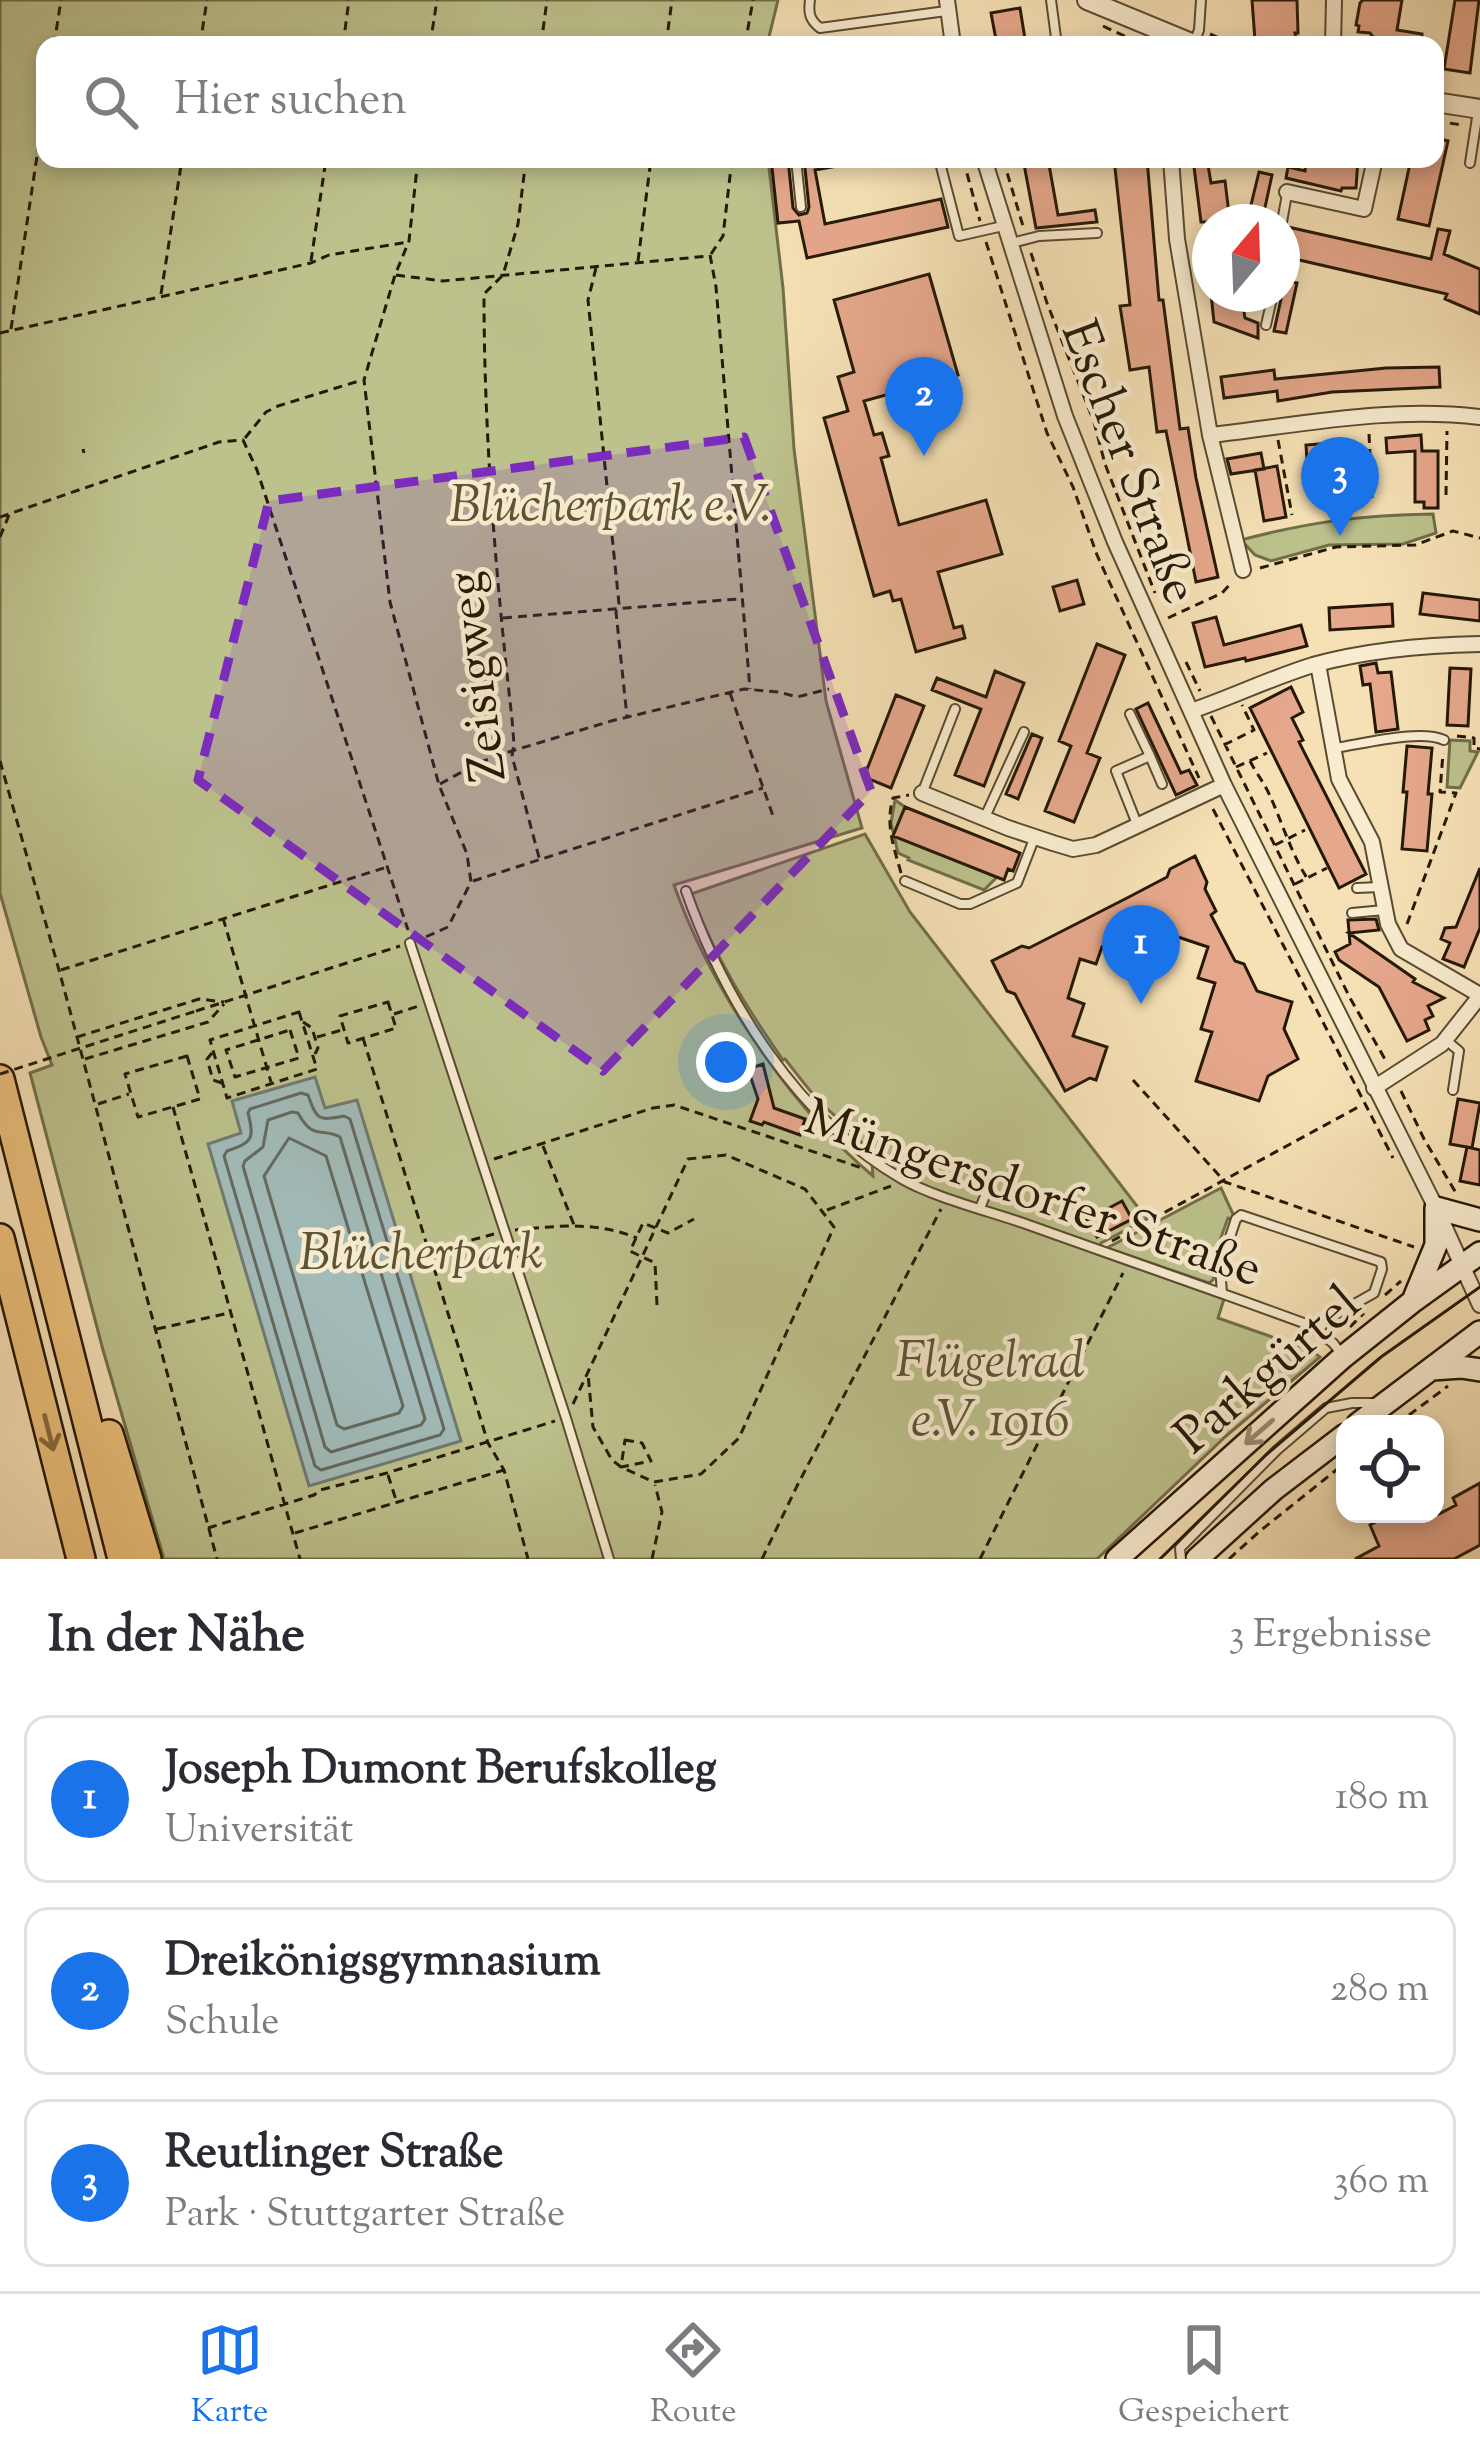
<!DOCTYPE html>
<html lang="de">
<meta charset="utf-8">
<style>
:root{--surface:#fff;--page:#f2f2f3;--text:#2b2b33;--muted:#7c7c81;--line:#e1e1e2;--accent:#1a73e8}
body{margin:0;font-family:"Sorts Mill Goudy",serif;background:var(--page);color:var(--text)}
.controls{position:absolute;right:36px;bottom:36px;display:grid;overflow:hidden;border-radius:24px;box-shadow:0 6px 18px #0003}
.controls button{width:108px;height:108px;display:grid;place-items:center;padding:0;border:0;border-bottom:3px solid var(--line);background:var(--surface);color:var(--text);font:60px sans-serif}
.compass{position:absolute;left:1192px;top:204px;width:108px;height:108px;border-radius:50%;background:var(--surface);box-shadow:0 6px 18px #0003;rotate:19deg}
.you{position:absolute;left:726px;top:1062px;width:42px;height:42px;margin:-30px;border:9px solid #fff;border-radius:50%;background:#1a73e8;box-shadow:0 0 0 18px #1a73e833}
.badge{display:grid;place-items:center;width:78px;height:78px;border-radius:50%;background:var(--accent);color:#fff;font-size:39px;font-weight:700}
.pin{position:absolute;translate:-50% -99px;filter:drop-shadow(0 3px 6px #0008)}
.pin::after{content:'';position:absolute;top:63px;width:42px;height:36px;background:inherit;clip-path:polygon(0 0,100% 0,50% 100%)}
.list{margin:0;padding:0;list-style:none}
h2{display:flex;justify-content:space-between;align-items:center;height:156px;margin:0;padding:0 48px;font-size:51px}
h2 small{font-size:39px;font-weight:400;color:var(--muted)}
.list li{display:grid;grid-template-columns:78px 1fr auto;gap:36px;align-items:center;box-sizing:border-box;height:168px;margin:0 24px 24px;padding:0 24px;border:3px solid var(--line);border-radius:24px}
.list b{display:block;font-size:45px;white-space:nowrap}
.list p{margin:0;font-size:39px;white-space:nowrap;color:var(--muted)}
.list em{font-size:39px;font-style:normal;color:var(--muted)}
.icon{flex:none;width:66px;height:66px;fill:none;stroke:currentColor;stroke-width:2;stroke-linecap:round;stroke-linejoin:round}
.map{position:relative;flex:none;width:1480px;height:1559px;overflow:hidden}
.search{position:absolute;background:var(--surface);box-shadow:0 6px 18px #0003;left:36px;right:36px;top:36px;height:132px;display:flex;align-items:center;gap:30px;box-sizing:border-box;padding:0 42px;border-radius:24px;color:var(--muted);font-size:45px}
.sheet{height:732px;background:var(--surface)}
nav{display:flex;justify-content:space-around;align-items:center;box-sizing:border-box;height:168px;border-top:3px solid var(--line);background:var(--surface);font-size:33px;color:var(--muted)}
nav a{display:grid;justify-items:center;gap:6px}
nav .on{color:var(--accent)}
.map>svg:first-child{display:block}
.green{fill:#bdc28d;stroke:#716e4a;stroke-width:3}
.water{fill:#a2bbb9;stroke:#707a71;stroke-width:3}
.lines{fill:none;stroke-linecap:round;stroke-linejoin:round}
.shore{stroke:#646a60;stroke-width:3}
.building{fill:#e6a88c;stroke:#251906;stroke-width:3}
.service-casing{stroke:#594b32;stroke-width:12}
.minor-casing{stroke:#594b32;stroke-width:18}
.tertiary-casing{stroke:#594b32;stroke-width:22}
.secondary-casing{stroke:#251906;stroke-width:26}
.motorway-casing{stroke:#251906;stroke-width:32}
.path{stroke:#251906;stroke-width:3;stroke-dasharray:9 6;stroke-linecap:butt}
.service{stroke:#f9ecd0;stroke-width:8}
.minor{stroke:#f9ecd0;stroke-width:14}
.tertiary{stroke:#f9ecd0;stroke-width:18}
.secondary{stroke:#f9ecd0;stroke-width:21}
.motorway{stroke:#ebc07b;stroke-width:27}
.tram{stroke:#251906;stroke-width:3}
.path-bridge{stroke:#251906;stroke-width:3;stroke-dasharray:9 6;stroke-linecap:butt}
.oneway{stroke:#9a8d75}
.oneway2{stroke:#886c40}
.marked{fill:#7b2cbf;fill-opacity:0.2;stroke:#7b2cbf;stroke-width:9;stroke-dasharray:24 15;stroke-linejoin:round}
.labels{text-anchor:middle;stroke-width:9;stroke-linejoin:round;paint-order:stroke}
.street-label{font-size:51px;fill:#251906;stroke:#f9ecd0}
.park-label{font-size:51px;font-style:italic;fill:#5a5435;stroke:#f9ecd0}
</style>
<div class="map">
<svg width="1480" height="1559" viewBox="0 0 1480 1559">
<rect width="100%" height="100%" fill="#f6e1b6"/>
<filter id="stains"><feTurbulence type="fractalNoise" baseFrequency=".00167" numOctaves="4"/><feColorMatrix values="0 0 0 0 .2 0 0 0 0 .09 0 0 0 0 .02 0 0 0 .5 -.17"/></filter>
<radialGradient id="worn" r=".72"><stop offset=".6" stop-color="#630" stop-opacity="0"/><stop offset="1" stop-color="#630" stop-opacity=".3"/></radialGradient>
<path class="green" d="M0 0H778L767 45H45V159H768L783 288 794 449 826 701 862 828 674 885C710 987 789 1106 873 1176 873 1143 844 1125 823 1105 809 1091 797 1074 785 1059L783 1060C746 1007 714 955 691 894L865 834 910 912 1147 1219 1101 1243 1097 1254 1224 1299 1218 1318 1312 1351 1320 1357 1226 1436 1097 1559H164L103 1350 30 1073 52 1065 41 1037 0 893Z
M1433 514 1436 533 1403 544 1329 545 1271 561 1255 555 1241 540C1309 522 1362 515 1433 514Z
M1450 740 1470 741V751L1478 752 1460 788 1447 787Z
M895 800 905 807 894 835 997 877 984 890 908 860 909 858 898 853 891 823Z
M1221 1188 1233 1214 1232 1219 1228 1218 1211 1265 1216 1267 1213 1280 1209 1283 1107 1248Z"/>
<path class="water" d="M315 1077 325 1108 357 1100 461 1441 309 1486 208 1144 241 1133 232 1101Z"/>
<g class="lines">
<path class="shore" d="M301 1093 308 1095C317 1120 318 1121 344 1116L350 1119 444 1429 440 1435 321 1470 315 1466 224 1156 227 1151C252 1142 255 1140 248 1113L250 1109Z
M292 1112 298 1113C313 1141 322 1127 340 1137L425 1419 421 1425 331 1452 325 1447 243 1166 245 1161 263 1147 268 1120Z
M289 1138 326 1156 403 1406 399 1413 344 1429 337 1425 264 1176Z"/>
</g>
<path class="building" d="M1252 0H1297L1298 33H1295L1296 38H1292V44L1274 45 1273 39 1255 40Z
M1363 0H1402L1397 30 1422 34 1421 45H1379L1370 33 1358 32 1359 26 1356 25 1360 3Z
M1455 0H1479L1470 73 1444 69Z
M1020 8 1026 45H997L991 13Z
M1435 138 1448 141 1429 226 1398 219 1411 159H1435Z
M771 159H788L793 208 799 215 807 213 809 207 804 159H842L843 165 815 170 825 224 941 199 948 227 807 258 799 221 778 223Z
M1023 159H1048L1058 215 1095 210 1097 222 1036 228Z
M1114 159H1147L1159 300H1163L1180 429 1188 428 1196 478 1218 577 1196 582 1166 431 1157 432 1149 367 1130 370 1120 306 1130 305Z
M1193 159H1207L1211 183 1225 181 1230 222H1201Z
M1306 159H1358L1356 188H1342L1341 191 1286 178 1288 167 1305 171Z
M1259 172 1272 175 1264 212 1250 209Z
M1288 227 1431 259 1438 229 1450 231 1444 254 1480 269V314L1445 299 1447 294 1282 256Z
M929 274 958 375 864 401 874 435 882 433 889 456 881 458 899 525 986 500 1002 554 938 572 954 628 962 626 965 638 916 652 901 599 893 601 890 591 874 596 824 418 848 411 838 377 854 372 834 300Z
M1285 281 1297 283 1286 333 1274 331Z
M1211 294H1241L1245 318 1258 323V338L1214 322Z
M1439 367 1440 387 1332 392 1278 401 1277 391 1224 398 1221 377 1274 370 1275 379 1386 368Z
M1421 435 1422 451H1438V508H1424V502H1415V451L1387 453 1386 438Z
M1341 442 1343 456 1358 455 1362 506 1339 508 1335 457 1307 460 1306 445Z
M1261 453 1264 469 1231 474 1227 459Z
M1277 466 1286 517 1264 521 1255 470Z
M1077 580 1084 604 1060 611 1053 587Z
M1423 593 1480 600V621L1420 614Z
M1392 604 1393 626 1330 630 1329 608Z
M1216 617 1224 645 1301 625 1307 646 1246 661 1245 658 1205 667 1193 623Z
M1097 644 1125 655 1087 753 1100 758 1074 822 1045 811 1071 746 1059 741Z
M1376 663 1378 673 1391 672 1398 729 1376 732 1370 684 1363 685 1360 666Z
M1450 668 1471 669 1468 726 1447 725Z
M995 671 1024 683 984 786 955 775 981 709 932 690 937 678 986 697Z
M1291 687 1303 712 1292 718 1303 740 1299 742 1366 874 1339 888 1250 708Z
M896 695 924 706 891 788 864 777Z
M1148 703 1181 773 1189 770 1197 785 1176 795 1136 709Z
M1032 734 1042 738 1018 799 1006 794Z
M1407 746 1432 748 1428 794H1432L1427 851 1402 849 1407 792H1403Z
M905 807 1020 853 1013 871 1008 869 1004 880 893 836Z
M1195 856 1207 882 1205 889 1216 911 1211 915 1235 961 1244 964 1257 991 1292 1002 1284 1029 1298 1059 1268 1076 1259 1101 1196 1081 1212 1032 1201 1029 1215 983 1198 978 1208 947 1145 926 1140 942 1125 937 1119 953 1102 947 1096 964 1080 959 1068 998 1084 1004 1073 1036 1107 1047 1096 1080 1090 1078 1065 1091 1015 994 1007 991 992 961 1022 946 1029 948 1127 898 1167 877 1170 869Z
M1480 868V928L1464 967 1443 959 1450 943 1441 939 1445 928 1456 927Z
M1376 919 1379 930 1349 933 1415 979 1413 982 1444 998 1428 1006 1433 1016 1425 1020 1429 1030 1407 1041 1379 987 1339 960 1335 952 1350 944 1348 920Z
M763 1064 774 1108 805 1119 800 1135 764 1122 762 1125 750 1121 758 1099 748 1069Z
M1458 1099 1480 1103 1472 1148 1450 1144Z
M1467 1147 1480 1150V1185L1460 1181Z
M1122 1201 1132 1219 1097 1237 1087 1220Z
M1480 1483V1545L1454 1559H1355L1379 1546 1370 1525 1390 1514H1439L1456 1505 1453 1498Z"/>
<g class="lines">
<defs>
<path id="service" d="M810 0C808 14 810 20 820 28L946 11
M1051 0 1057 45
M1194 43 1199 30 1201 0
M796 159 801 207
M939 159 959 236 1003 226
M1470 163 1478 111
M1282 222 1287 194
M1012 243 1039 236 1097 233
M1266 325 1273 294
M1130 714 1150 756 1116 771 1137 824
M1335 748C1363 744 1420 729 1444 740
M1150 756 1162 784
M923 791 955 709
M985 817 1024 732
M905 881 960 904H970L1017 883 1034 839
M1357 888 1379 887
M686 891C725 1002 798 1119 902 1179 933 1197 988 1211 1023 1223 1118 1257 1214 1290 1309 1325L1333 1343 1343 1356
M1352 913 1384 910
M410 943 566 1418 609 1559
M1447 1041 1459 1051 1453 1090
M980 1208 992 1179
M1222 1293 1220 1267 1236 1219 1241 1215 1381 1262 1382 1269 1374 1293 1326 1320 1319 1330
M1181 1559 1180 1548 1277 1450 1326 1408 1352 1403H1374"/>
<path id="minor" d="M947 0 953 45
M1333 45 1334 0
M984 159 1065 416 1115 542 1224 785 1436 1208 1480 1305
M1171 159 1177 239 1210 435C1300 425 1389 406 1480 417
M1287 192 1364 209 1375 159
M1210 435 1243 570
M1318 664 1339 779 1372 842 1388 924 1401 949 1480 995
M1191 711C1232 697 1271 678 1313 665 1367 650 1424 645 1480 644
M922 793 1008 828 1053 843 1073 849 1096 845 1224 785
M1374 1088 1442 1044 1480 996"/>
<path id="tertiary" d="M1087 0 1196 45
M1435 102 1480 109"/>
<path id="secondary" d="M1415 1296 1436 1245V1208L1480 1220
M1432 1369 1461 1367 1480 1370
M1358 1424 1480 1332
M1117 1559 1343 1357 1412 1302 1480 1253
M1197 1559 1273 1490 1345 1435"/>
<path id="motorway" d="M0 1079 122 1559
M0 1238 81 1559
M109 1434 147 1559"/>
</defs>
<use href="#service" class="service-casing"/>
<use href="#minor" class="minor-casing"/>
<use href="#tertiary" class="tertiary-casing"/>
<use href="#secondary" class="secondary-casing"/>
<use href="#motorway" class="motorway-casing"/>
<path class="path" d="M1103 26 1144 45
M1210 34 1236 45
M54 45 61 0
M200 45 207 0
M343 45 349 0
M430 45 437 0
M541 45 547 0
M666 45 672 0
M745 45 753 0
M1435 121 1463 125
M418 159 409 241 395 275 364 380 390 602 439 785 467 854 471 882 448 927 421 939
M526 159 518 224 503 275 484 294C484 437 496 578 512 719L514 744 512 756 540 861
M963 159 980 221
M1003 159 1023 226
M986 242 1047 433 1073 487 1097 555 1199 778
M1031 253 1047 303 1094 422 1105 464 1155 593
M711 254 723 236 732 159
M710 255 716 287 750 689
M311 261 326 159
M638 261 651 159
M596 268 588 300 619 604 616 612 627 717
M396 275 443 281 709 256
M161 294 182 159
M11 329 45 103
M0 333 311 263 329 255 408 242
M1369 434 1372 498
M245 438 266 412 278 406 362 380
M1278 440 1292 515
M83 449 84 453
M1446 495 1447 431
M0 517 219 442 243 440 257 470 408 930
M0 537 9 515
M1260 568 1336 547 1415 545 1453 531 1480 538
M503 618 738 599
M1168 618 1222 593 1232 582
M1186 662 1200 691
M730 693 773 816
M1211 716 1350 998 1386 1061
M1457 736 1474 738V748L1480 749
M1224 745 1254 730 1242 705
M0 761 59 970 217 1559
M1250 761C1256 773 1265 784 1270 796 1282 822 1291 853 1307 878
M1236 767 1267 753
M440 784 478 763 502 754 611 721 744 689 779 692 797 697 829 689
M1213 809 1393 1158
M1275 845 1305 830
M901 873C894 847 885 825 893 798L909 795
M473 881 763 788
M1295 884 1327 868
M223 918 271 1082
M1407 924 1456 793 1440 792 1443 753
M61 970 384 868
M388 1002 396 1028 348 1043 340 1016Z
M196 1011 400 946
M299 1012 317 1069 227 1098 210 1040Z
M394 1014 419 1006
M303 1022 312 1028 318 1048 315 1054
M290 1030 299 1058 235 1077 226 1050Z
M77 1037 199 999 224 1002
M317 1037 342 1030
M363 1038 488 1443 504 1470 528 1559
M212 1053 207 1059 213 1080 222 1083
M187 1056 200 1099 138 1117 125 1074Z
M85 1059 208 1022 224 1004
M1133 1080 1225 1182 1414 1247
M1401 1091 1424 1139 1456 1193
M98 1104 129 1094
M173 1107 300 1559
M543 1146 574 1225
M494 1159 653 1108 674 1105 862 1168
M827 1210 891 1186
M515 1230C557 1226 596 1221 637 1238
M1112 1241 1362 1105
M428 1252 494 1234
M1385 1295 1401 1281
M657 1305 655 1263 630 1251 643 1223 668 1233 694 1219
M1350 1327 1364 1313
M157 1329 229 1313
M573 1404 688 1159 726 1155 805 1189 834 1227 739 1438 701 1474 654 1482 621 1467 612 1460 593 1427 588 1374
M1397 1424 1448 1386
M625 1440 642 1443 651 1461 621 1467Z
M388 1475 396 1500
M208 1528 314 1495 320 1490 387 1473 555 1421
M295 1533 504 1470
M652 1559 662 1512 655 1485
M762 1559 797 1486 941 1209
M980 1559 1123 1273
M1229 1559 1260 1531 1345 1463"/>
<use href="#service" class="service"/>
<use href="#minor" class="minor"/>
<use href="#tertiary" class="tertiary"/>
<use href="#secondary" class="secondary"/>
<use href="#motorway" class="motorway"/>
<path class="tram" d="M1160 1559 1266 1455 1381 1357 1480 1287"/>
<path class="path-bridge" d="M0 1074 196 1011"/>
</g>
<defs><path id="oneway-shaft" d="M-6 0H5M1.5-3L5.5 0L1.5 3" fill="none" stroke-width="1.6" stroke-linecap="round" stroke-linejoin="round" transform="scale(3)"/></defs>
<use class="oneway" href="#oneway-shaft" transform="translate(1259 1432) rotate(139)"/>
<use class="oneway2" href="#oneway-shaft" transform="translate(49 1433) rotate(76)"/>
<path class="marked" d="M744 437 871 791 603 1071 198 780 269 501Z"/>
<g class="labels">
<g class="street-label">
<text transform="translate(1132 461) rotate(69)" y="18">Escher Straße</text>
<text transform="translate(474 677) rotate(-97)" y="18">Zeisigweg</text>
<text transform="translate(1034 1191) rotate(19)" y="18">Müngersdorfer Straße</text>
<text transform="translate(1266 1368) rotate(-41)" y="18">Parkgürtel</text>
</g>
<g class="park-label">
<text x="610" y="520">Blücherpark e.V.</text>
<text x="421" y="1268">Blücherpark</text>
<text x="990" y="1376">Flügelrad<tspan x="990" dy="59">e.V. 1916</tspan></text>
</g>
</g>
<rect width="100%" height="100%" filter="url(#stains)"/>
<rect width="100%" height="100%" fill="url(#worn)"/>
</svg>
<div class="controls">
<button><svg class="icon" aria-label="locate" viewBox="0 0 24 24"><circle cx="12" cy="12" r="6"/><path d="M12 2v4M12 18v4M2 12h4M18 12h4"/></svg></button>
</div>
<svg class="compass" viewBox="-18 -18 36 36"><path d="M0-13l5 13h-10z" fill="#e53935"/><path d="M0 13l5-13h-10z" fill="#7c7c81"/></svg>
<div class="you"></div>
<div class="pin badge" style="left:1141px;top:1004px">1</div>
<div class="pin badge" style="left:924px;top:456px">2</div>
<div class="pin badge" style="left:1340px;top:536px">3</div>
<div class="search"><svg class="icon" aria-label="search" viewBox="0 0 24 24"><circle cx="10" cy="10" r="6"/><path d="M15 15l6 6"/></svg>Hier suchen</div>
</div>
<section class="sheet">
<h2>In der Nähe<small>3 Ergebnisse</small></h2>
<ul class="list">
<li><span class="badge">1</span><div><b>Joseph Dumont Berufskolleg</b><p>Universität</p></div><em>180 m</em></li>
<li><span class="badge">2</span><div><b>Dreikönigsgymnasium</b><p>Schule</p></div><em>280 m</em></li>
<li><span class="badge">3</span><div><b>Reutlinger Straße</b><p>Park · Stuttgarter Straße</p></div><em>360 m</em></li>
</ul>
</section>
<nav>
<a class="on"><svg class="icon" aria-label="map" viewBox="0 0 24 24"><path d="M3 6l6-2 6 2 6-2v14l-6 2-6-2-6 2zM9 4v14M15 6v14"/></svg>Karte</a>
<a><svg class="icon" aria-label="directions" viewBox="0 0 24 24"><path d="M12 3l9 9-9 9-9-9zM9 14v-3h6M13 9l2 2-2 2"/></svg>Route</a>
<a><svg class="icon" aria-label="saved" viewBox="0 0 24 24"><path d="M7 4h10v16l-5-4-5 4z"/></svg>Gespeichert</a>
</nav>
